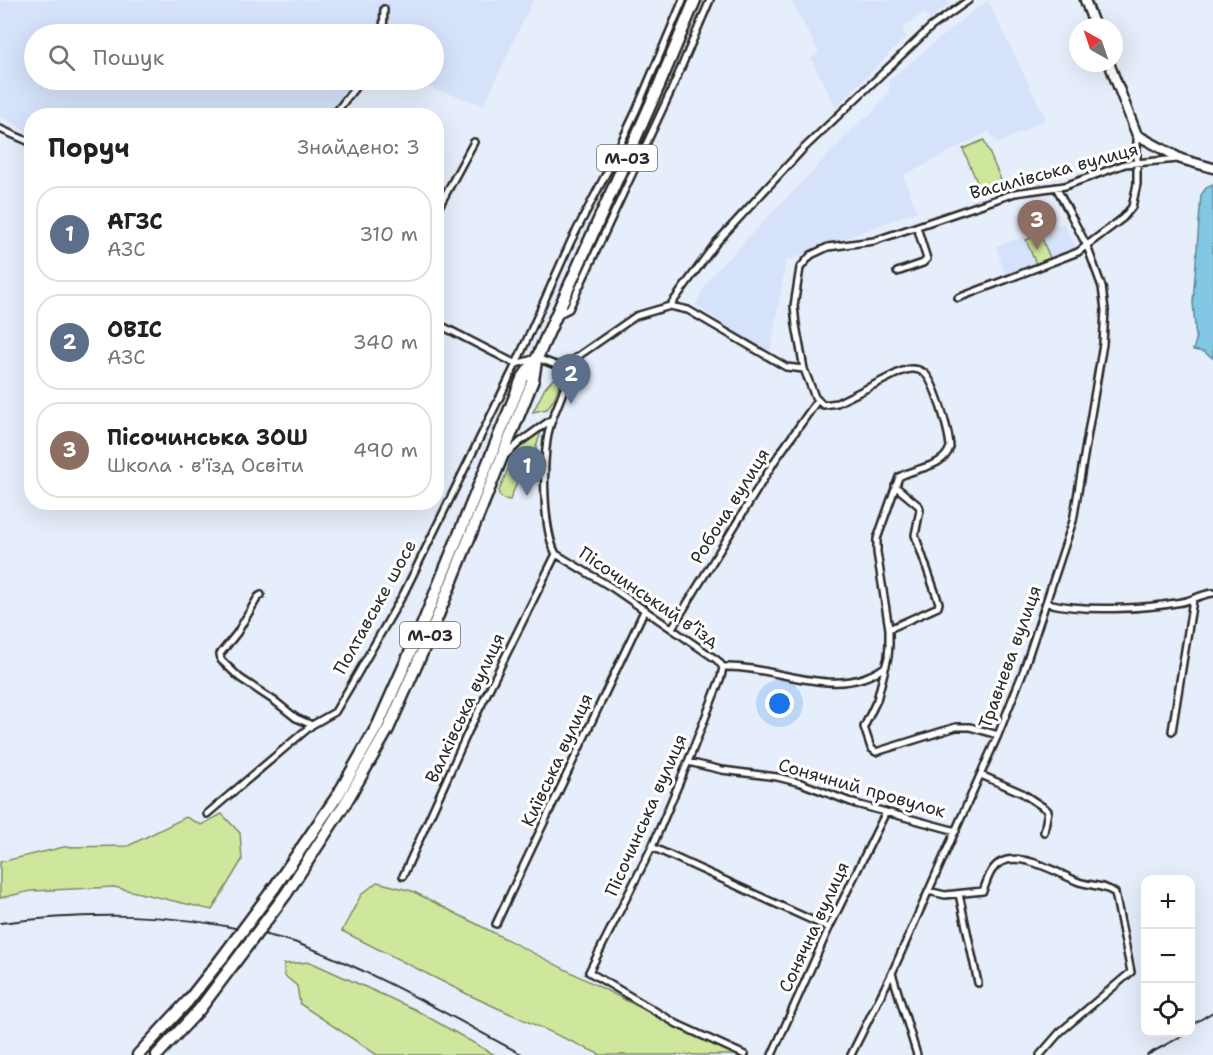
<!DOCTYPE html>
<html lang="uk">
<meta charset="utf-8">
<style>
:root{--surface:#fff;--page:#f2f2f2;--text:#202124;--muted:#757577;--line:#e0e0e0;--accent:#1f6fb2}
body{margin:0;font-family:"Shantell Sans",sans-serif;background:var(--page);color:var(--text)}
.controls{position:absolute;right:18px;bottom:18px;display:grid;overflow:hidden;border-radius:12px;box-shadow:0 6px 24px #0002}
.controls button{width:54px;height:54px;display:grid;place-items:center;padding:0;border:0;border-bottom:2px solid var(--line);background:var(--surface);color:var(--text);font:30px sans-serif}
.compass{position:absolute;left:1069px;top:18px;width:54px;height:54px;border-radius:50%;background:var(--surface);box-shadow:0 6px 24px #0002;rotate:320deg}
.you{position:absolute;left:780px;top:704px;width:21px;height:21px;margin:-15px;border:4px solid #fff;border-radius:50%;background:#1a73e8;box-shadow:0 0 0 9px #1a73e833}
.badge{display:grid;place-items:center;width:39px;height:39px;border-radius:50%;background:var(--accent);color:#fff;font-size:20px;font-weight:700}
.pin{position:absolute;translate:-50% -50px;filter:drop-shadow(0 2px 3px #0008)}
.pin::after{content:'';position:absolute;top:32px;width:21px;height:18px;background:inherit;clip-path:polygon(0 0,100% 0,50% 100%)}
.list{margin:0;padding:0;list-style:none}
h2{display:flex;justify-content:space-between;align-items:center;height:78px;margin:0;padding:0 24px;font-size:26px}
h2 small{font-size:20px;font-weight:400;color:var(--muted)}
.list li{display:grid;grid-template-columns:39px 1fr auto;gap:18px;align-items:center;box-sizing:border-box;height:96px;margin:0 12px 12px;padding:0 12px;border:2px solid var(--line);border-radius:24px}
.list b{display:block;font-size:22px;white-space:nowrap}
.list p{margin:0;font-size:20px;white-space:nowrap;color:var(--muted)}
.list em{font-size:20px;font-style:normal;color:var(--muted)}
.icon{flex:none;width:33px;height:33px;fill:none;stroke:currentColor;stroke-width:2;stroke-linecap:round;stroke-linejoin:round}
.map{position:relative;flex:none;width:1213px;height:1055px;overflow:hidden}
.search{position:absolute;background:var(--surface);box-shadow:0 6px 24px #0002;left:24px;top:24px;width:420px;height:66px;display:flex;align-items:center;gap:15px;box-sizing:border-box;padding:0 21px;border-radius:33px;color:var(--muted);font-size:22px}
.panel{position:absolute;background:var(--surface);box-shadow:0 6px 24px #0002;left:24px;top:108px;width:420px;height:402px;border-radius:24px}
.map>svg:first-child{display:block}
.built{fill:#d5e2f9}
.green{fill:#cfe79c;stroke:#7d8964;stroke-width:1.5}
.water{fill:#82c7e3;stroke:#5f8999;stroke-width:1.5}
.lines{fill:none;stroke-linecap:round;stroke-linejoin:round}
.street-casing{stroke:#2b2b2b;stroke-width:10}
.secondary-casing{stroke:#2b2b2b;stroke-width:13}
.highway-casing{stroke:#2b2b2b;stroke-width:15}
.street{stroke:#fff;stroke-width:5}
.secondary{stroke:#fff;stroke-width:8}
.highway{stroke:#fff;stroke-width:10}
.rail{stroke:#2b2b2b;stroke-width:2}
.highway-bridge-casing{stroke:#2b2b2b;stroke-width:15;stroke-linecap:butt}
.highway-bridge{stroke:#fff;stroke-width:10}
.labels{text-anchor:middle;stroke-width:6;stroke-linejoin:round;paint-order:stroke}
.shield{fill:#fff;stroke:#6b6b6b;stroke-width:1.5}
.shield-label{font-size:16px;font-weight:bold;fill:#2b2b2b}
.street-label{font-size:18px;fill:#2b2b2b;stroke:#fff}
</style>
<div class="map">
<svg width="1213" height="1055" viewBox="0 0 1213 1055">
<rect width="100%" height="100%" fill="#e6eefb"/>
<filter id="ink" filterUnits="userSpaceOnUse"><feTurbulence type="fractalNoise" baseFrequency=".0167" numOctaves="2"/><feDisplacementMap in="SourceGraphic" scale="12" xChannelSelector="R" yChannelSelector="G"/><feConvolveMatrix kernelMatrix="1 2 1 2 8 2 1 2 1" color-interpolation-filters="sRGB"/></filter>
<g filter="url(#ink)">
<path class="built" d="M0 0H533L484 105 407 80H434V34H34V80H369L338 115 32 116 31 133 0 116Z
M790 0H947L949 4 930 19 923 12 902 29 906 37 836 107 811 59 819 52Z
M988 1 1046 119 998 144 989 131 903 176 917 211 786 261 770 354 695 305 711 276 864 118 871 116 874 109 889 93V80L977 8Z
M1064 223 1076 249 1075 252 1006 278 996 246Z"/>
<path class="green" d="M984 140 1001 180 980 189 963 149Z
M1040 234 1050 258 1036 264 1026 240Z
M553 379 561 380 554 399 547 409 533 412 545 388Z
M541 432 536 447 538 456 527 457 510 500 504 499 499 495V491C508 470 516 439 541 432Z
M222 814 240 833 242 860 212 910 114 887 31 891 0 898V862L64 847 128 846 186 817 201 825Z
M377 882 412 891 678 1027 738 1055H601L469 995 342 931 361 895Z
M310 962 414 1009 495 1055H377L300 1004 297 986 284 975V964Z"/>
<path class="water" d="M1213 185V358L1204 352 1193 350 1196 340 1193 302 1201 195 1206 188Z"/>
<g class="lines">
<defs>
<path id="street" d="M383 34 384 9
M333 116 361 80
M0 129 32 143
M436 212 474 142
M897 272 923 263 927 259 917 227
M958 298 1078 252 1123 218 1132 207 1137 184V135
M670 306 716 243 801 151 931 27 969 0
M557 315 569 309 671 91 710 0
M436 323 516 364
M516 364 537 358 558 366 571 361 636 316 670 306 688 310 786 367 804 369 815 397 823 405 837 403 900 372C908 369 915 367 923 372 935 379 949 433 950 447 944 468 916 467 899 477L877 539V552L889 629V645L888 657 877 700 864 727 871 748 876 752 956 727H970L998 735
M558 366 566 377 565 385C562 397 556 408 552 420 541 446 542 529 556 554L611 587 717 660 723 667
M804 369 796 325 794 306 800 268 811 255 828 247 874 241 1015 193 1065 186 1125 164 1178 159
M506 455 520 442 552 419
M261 595 258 597 237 633 220 654 221 660 240 678 276 702 296 718 312 725
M1047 603C1084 612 1144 609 1182 602 1193 600 1202 594 1213 593
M672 628 776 459 817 401
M889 629 938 607 939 603 915 535 920 510 919 506 895 486
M723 667 721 677 688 762 652 847 589 972 677 1024 745 1055
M723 667C777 665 837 703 886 666
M1172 731 1193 600
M688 762 722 770 777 777 801 783 856 804 956 831
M981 775 1022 793 1046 809 1048 811 1044 832
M207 814 312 725 335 712 354 680 404 593 516 364 571 241 608 170 636 111 683 0
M652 847 829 928
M403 876 468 732 556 554
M928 891 945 895 983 891C986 884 988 875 993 869 1011 844 1059 874 1079 882 1091 886 1105 885 1115 893L1131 972 1060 1032 1040 1055
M959 894 978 983
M496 924 645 609
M892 973 917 1055
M772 1055 829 928 886 812
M851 1055 892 973 998 735 1023 672 1073 521 1103 344 1105 310 1102 287 1087 246 1056 187"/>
<path id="secondary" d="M1085 0 1095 27
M1109 63 1137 135 1181 159 1213 168"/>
<path id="highway" d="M274 888 338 795 378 725 422 626 522 379 537 358 658 88 695 0
M286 894 346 802 388 729 432 630 533 380 536 361
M138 1055 188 1001 222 958
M157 1055 199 1010 232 966"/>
</defs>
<use href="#street" class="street-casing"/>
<use href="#secondary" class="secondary-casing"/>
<use href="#highway" class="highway-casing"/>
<use href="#street" class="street"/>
<use href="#secondary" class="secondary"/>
<use href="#highway" class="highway"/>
<path class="rail" d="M0 923C86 912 169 912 254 932 267 935 281 938 294 942 374 971 448 1015 523 1055
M1190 1026 1213 1012
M1147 1055 1189 1032"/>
<defs>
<path id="highway-bridge" d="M222 958 274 888
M232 966 286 894"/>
</defs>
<use href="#highway-bridge" class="highway-bridge-casing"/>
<use href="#highway-bridge" class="highway-bridge"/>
</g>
</g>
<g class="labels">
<g class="shield">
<rect x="597" y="145" width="60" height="26" rx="4.5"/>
<rect x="400" y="622" width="60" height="26" rx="4.5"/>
</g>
<g class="shield-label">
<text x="627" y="164">М-03</text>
<text x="430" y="641">М-03</text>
</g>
<g class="street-label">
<text transform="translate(1054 171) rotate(-15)" y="6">Василівська вулиця</text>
<text transform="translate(730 506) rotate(-58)" y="6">Робоча вулиця</text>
<text transform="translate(649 597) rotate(34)" y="6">Пісочинський в’їзд</text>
<text transform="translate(375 607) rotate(-61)" y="6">Полтавське шосе</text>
<text transform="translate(1010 657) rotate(-70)" y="6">Травнева вулиця</text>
<text transform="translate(465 708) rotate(-65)" y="6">Валківська вулиця</text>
<text transform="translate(557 760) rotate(-65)" y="6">Київська вулиця</text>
<text transform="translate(862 788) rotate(16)" y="6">Сонячний провулок</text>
<text transform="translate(646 815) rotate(-66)" y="6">Пісочинська вулиця</text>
<text transform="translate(814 927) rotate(-65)" y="6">Сонячна вулиця</text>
</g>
</g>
</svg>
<div class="controls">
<button>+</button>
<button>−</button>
<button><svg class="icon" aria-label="locate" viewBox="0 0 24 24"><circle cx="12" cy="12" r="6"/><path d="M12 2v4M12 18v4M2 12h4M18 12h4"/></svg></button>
</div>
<svg class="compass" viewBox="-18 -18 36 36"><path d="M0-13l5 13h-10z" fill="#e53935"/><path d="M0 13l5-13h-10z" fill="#757577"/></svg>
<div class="you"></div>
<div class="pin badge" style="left:527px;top:496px;background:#5c6f8a">1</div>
<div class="pin badge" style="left:571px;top:404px;background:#5c6f8a">2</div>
<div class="pin badge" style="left:1037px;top:250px;background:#8d6e63">3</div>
<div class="search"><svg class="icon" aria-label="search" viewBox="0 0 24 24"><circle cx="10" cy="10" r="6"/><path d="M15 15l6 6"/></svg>Пошук</div>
<section class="panel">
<h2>Поруч<small>Знайдено: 3</small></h2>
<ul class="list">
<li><span class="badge" style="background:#5c6f8a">1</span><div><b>АГЗС</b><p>АЗС</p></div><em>310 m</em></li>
<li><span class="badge" style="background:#5c6f8a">2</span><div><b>ОВІС</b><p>АЗС</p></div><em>340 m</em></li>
<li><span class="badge" style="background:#8d6e63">3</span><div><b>Пісочинська ЗОШ</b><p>Школа · в'їзд Освіти</p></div><em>490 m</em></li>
</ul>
</section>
</div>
